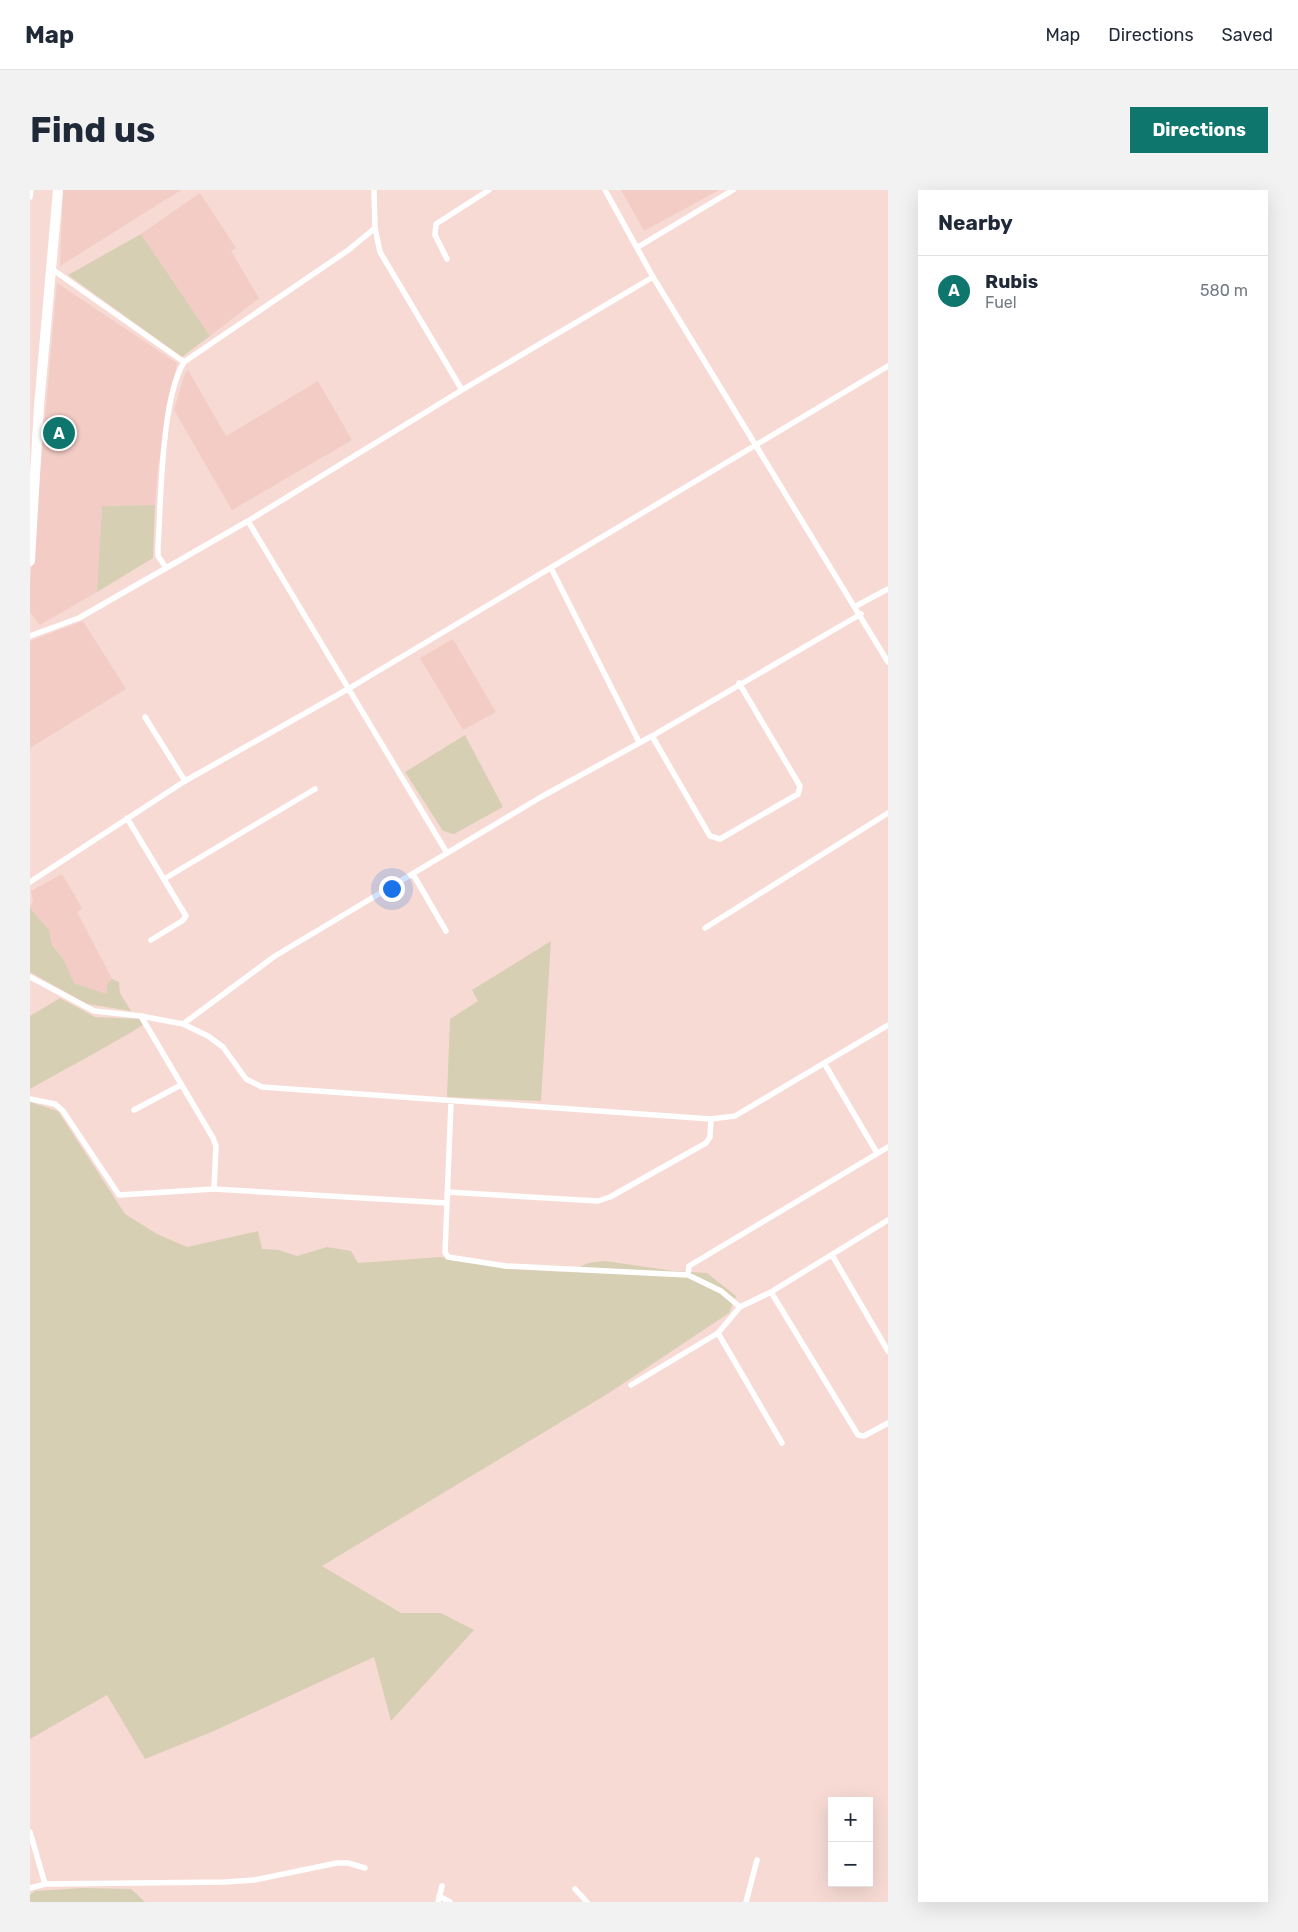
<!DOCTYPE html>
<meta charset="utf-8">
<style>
:root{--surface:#fff;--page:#f2f2f3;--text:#1f2937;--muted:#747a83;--line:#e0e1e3;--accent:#0f766e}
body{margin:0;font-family:Rubik,sans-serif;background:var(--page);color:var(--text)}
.controls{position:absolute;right:15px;bottom:15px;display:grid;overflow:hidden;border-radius:0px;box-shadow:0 5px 20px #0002}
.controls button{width:45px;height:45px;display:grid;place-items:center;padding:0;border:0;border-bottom:1px solid var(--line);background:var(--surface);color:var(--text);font:25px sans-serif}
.you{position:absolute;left:361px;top:698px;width:18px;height:18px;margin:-12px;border:4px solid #fff;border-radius:50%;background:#1a73e8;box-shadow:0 0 0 8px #1a73e833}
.badge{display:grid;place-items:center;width:32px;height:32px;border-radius:50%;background:var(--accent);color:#fff;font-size:16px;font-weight:700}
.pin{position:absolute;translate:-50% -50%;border:2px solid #fff;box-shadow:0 1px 5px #0006}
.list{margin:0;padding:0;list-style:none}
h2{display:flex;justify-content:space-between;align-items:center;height:65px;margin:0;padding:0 20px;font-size:21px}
h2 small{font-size:16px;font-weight:400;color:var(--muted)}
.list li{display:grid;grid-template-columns:32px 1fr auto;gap:15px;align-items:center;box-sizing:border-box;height:70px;padding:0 20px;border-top:1px solid var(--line)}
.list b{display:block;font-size:19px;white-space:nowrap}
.list p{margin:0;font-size:16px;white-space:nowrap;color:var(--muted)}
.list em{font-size:16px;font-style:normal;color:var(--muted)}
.map{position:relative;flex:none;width:858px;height:1712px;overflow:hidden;border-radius:0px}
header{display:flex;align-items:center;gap:30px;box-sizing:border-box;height:70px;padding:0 25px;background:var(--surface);border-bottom:1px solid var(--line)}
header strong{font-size:24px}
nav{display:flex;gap:28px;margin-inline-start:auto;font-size:18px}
.intro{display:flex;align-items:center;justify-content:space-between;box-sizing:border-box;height:120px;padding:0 30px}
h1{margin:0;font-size:35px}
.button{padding:12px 22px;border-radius:0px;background:var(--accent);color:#fff;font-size:18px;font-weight:700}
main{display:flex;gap:30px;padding:0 30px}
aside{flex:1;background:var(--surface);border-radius:0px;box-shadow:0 5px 20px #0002}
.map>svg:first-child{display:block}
.built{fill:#f2ccc5}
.green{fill:#d7cfb3}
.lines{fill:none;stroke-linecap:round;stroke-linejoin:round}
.street{stroke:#fff;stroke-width:5.5}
.highway{stroke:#fff;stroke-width:10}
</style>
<header>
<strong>Map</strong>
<nav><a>Map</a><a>Directions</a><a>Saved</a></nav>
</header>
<div class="intro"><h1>Find us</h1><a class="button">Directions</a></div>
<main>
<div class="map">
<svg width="858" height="1712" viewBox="0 0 858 1712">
<rect width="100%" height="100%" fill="#f7dad4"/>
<path class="built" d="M33 0H151L30 76Z
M591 0H689L614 41Z
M170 3 206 58 201 61 229 108 180 146 111 44Z
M27 93 147 173 128 277 125 315 72 316 67 402 10 435 0 422V396Z
M158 180 196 246 288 191 322 250 202 320 144 220 155 183Z
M53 431 96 499 0 558V451Z
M423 449 466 522 433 540 390 468Z
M32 684 52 718 47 722 82 789 77 794V804L44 793 34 770 22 755 19 740 0 718 3 710 1 701Z"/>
<path class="green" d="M111 44 180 146 152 167 38 85Z
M125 315 123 368 67 402 72 316Z
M435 545 473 617 424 644 413 641 375 582Z
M0 718 19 740 22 755 34 770 44 793 77 804V794L82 789 89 792 90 803 101 821 57 814 0 782Z
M521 751 511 911 417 907 420 829 448 811 442 800Z
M30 808 65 827 109 829 113 835C76 858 38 877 0 899V826Z
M0 912 28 921 95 1024 127 1044 157 1057 228 1041 232 1059 249 1060 267 1066 297 1057 321 1061 328 1073 411 1067 477 1079 540 1082 558 1073 575 1071 644 1081 677 1083 706 1106 699 1123 579 1203 292 1376 371 1423H411L444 1440 361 1531 344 1467 184 1541 115 1569 77 1505 0 1549Z
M53 1698 101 1699 115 1712H0V1705L5 1701Z"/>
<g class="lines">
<path class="street" d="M344 0 345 38 350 62 432 200 623 87
M575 0 623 87 858 472
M0 7 1 0
M608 57 703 0
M417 69 405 45 406 34 459 0
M22 79 154 172
M218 331 417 663
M135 376 128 366V357C131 311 131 209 154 172L317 61 345 38
M521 378 609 552
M826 416 858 399
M0 446 49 428 218 331 432 200
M115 527 155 591
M622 546 680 646 690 649 768 604 770 596 709 493
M97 628 156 726 152 731 121 750
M383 684 416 741
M134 689 285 599
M0 692 155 591 318 499 858 176
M675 738 858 623
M0 787 64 821 111 826 153 834 178 846 193 857 216 889 232 897 681 929 705 926 858 835
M111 826 183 948 186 956 184 999
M153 834 245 766 511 607 622 546 831 424
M794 873 847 963
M0 909 25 914 33 921 89 1005 184 999 416 1013
M421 912 415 1062 418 1067 476 1076 658 1085 691 1101 710 1117
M104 920 151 895
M417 1002 568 1011 580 1007 676 953 680 947 681 929
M802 1065 858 1161
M658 1085 659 1076 858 957
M741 1102 828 1245 834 1246 858 1233
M688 1143 752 1253
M601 1195 688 1143 710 1117 741 1102 858 1030
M0 1642 15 1694
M0 1698 15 1694 195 1692 224 1690 307 1673H318L335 1678
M545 1699 557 1712
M409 1706 420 1712
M408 1712 412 1696
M716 1712 727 1670"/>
<path class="highway" d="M0 371 9 216 28 0"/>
</g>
</svg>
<div class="controls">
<button>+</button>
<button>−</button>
</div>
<div class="you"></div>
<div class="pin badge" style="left:29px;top:243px">A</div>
</div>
<aside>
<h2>Nearby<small></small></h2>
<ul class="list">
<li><span class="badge">A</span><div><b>Rubis</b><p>Fuel</p></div><em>580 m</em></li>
</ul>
</aside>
</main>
